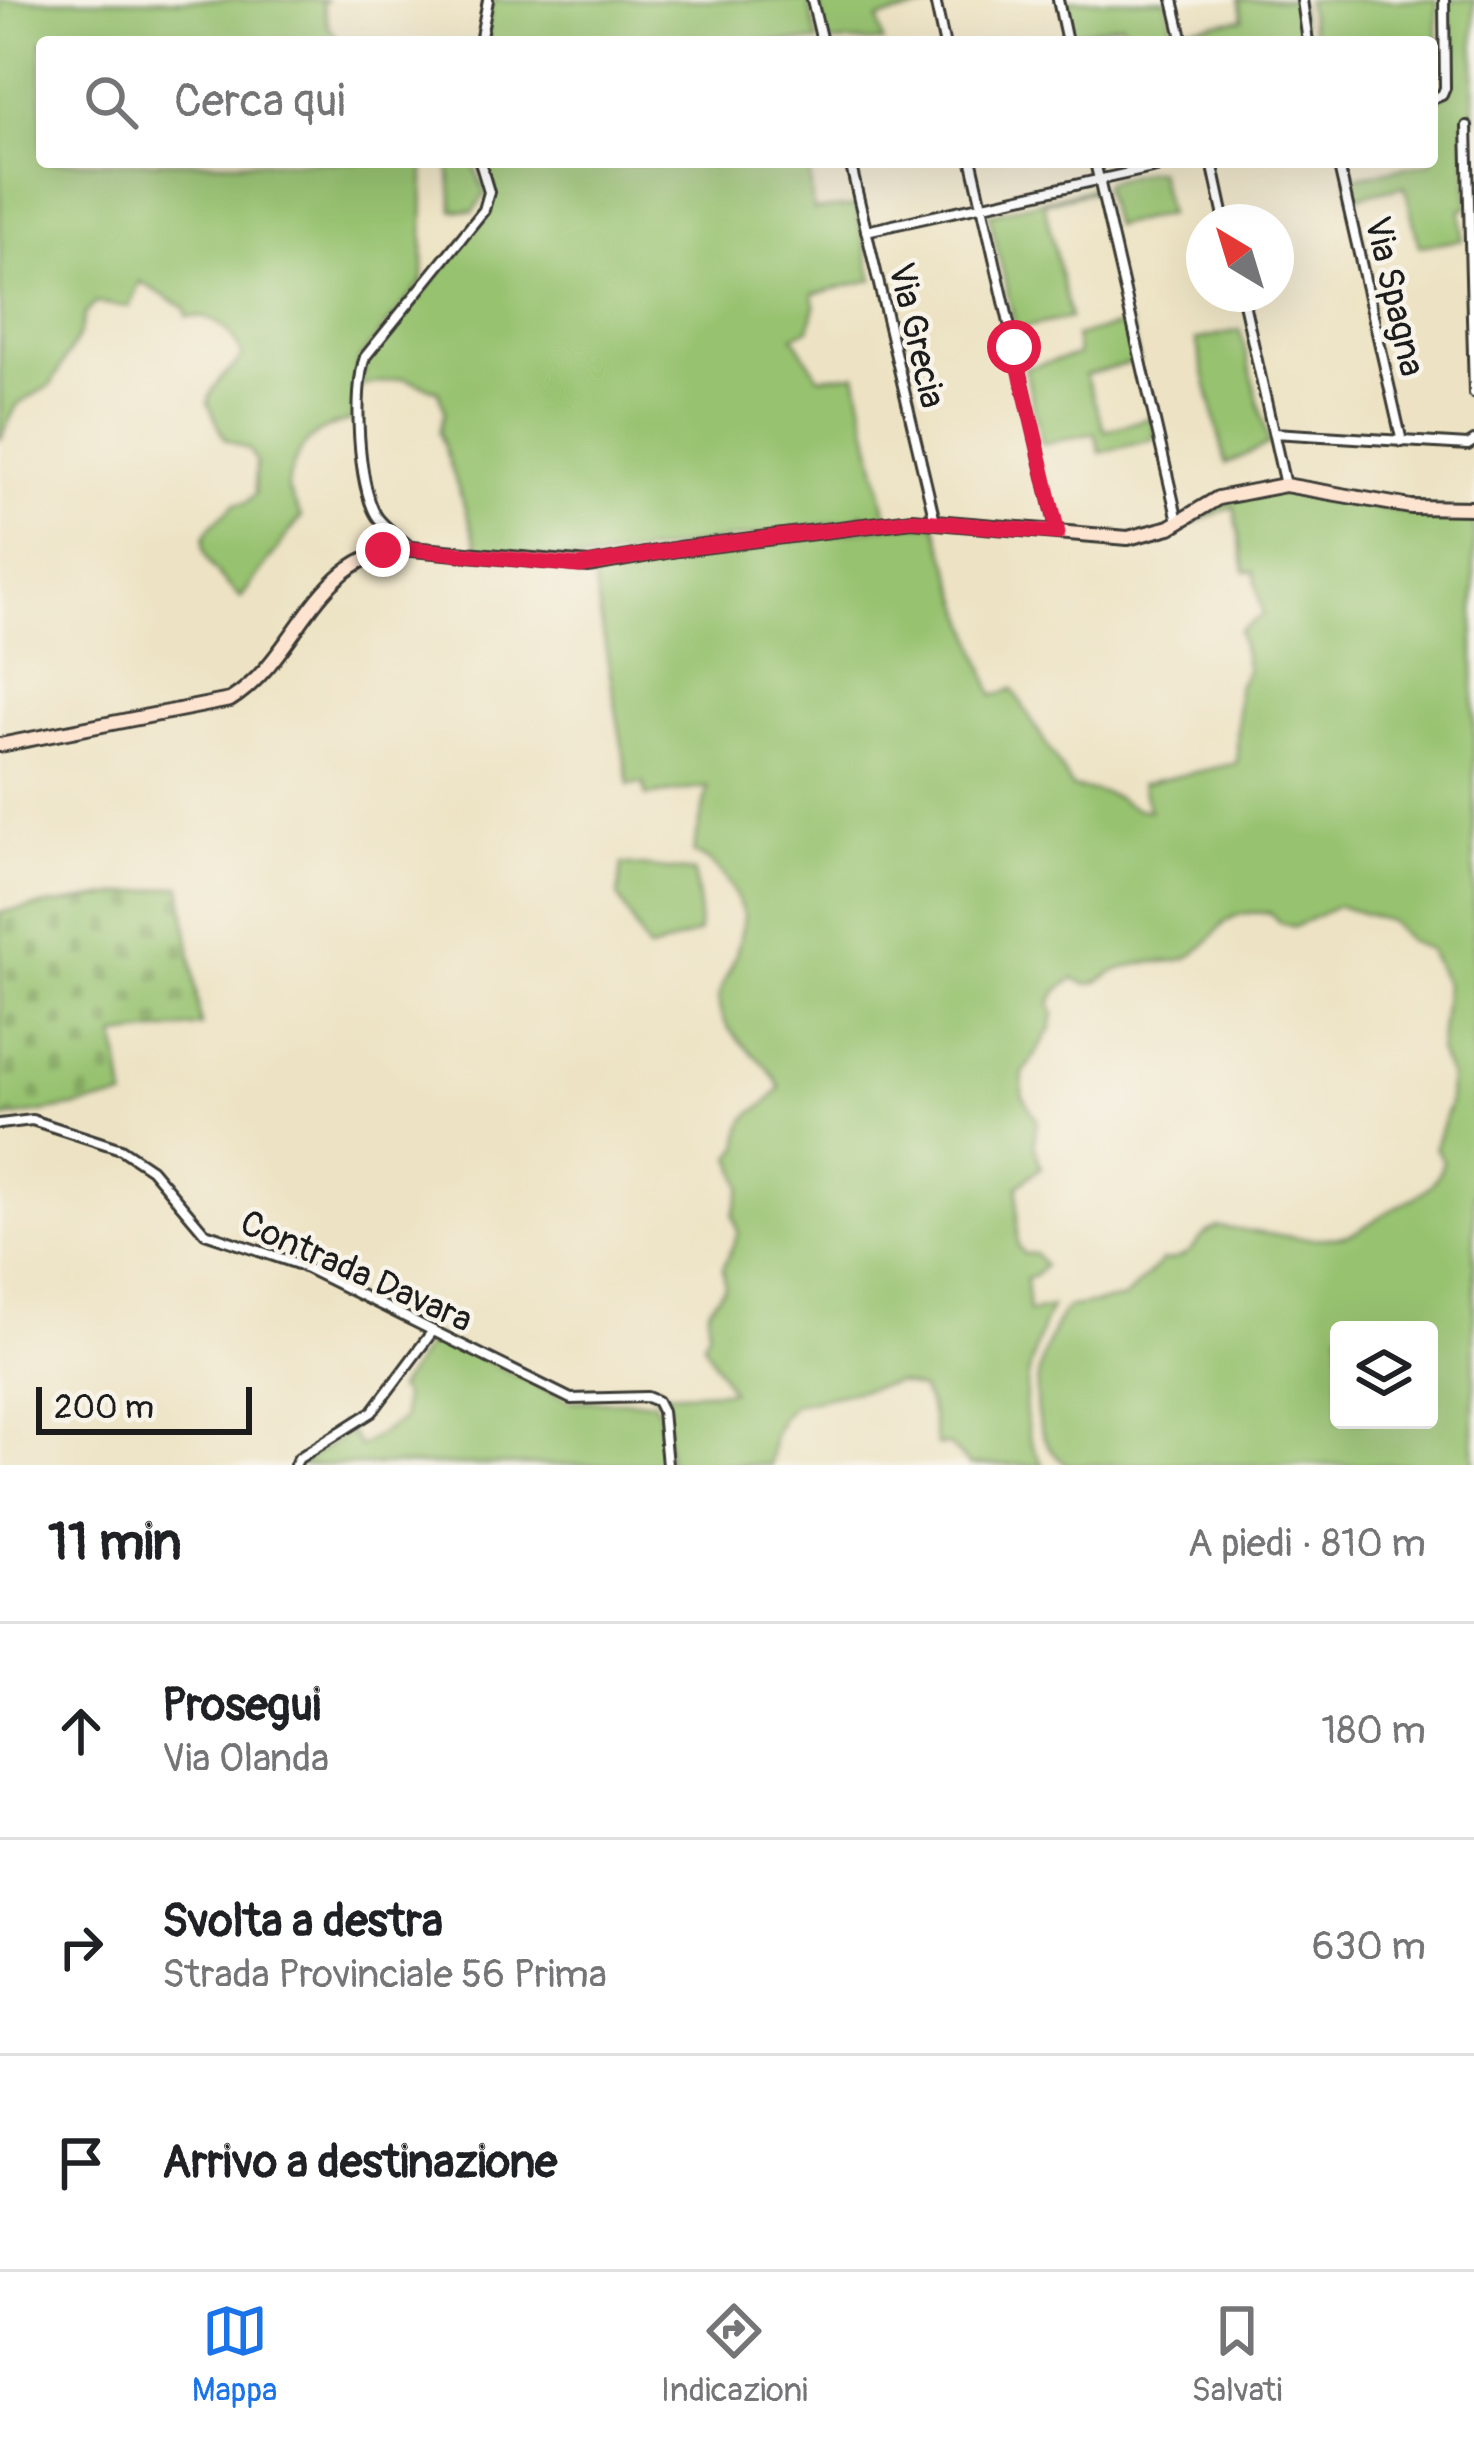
<!DOCTYPE html>
<html lang="it">
<meta charset="utf-8">
<style>
:root{--surface:#fff;--page:#f6f6f6;--text:#202124;--muted:#757577;--line:#e0e0e0;--accent:#1a73e8}
body{margin:0;font-family:Pangolin,sans-serif;background:var(--page);color:var(--text)}
.controls{position:absolute;right:36px;bottom:36px;display:grid;overflow:hidden;border-radius:12px;box-shadow:0 12px 48px #0002}
.controls button{width:108px;height:108px;display:grid;place-items:center;padding:0;border:0;border-bottom:3px solid var(--line);background:var(--surface);color:var(--text);font:60px sans-serif}
.compass{position:absolute;left:1186px;top:204px;width:108px;height:108px;border-radius:50%;background:var(--surface);box-shadow:0 12px 48px #0002;rotate:322deg}
.scale{position:absolute;left:36px;bottom:30px;width:216px;box-sizing:border-box;padding-left:12px;border:6px solid #1c1c1c;border-top:0;font-size:33px;line-height:42px;white-space:nowrap;color:#1c1c1c;-webkit-text-stroke:9px #f7f3e8;paint-order:stroke}
.stop{position:absolute;width:36px;height:36px;margin:-27px;border:9px solid #e11d48;border-radius:50%;background:#fff}
.stop.end{background:#e11d48;border-color:#fff;box-shadow:0 3px 12px #0008}
.list{margin:0;padding:0;list-style:none}
h2{display:flex;justify-content:space-between;align-items:center;height:156px;margin:0;padding:0 48px;font-size:51px}
h2 small{font-size:39px;font-weight:400;color:var(--muted)}
.list li{display:grid;grid-template-columns:78px 1fr auto;gap:36px;align-items:center;box-sizing:border-box;height:216px;padding:0 48px;border-top:3px solid var(--line)}
.list b{display:block;font-size:45px;white-space:nowrap}
.list p{margin:0;font-size:39px;white-space:nowrap;color:var(--muted)}
.list em{font-size:39px;font-style:normal;color:var(--muted)}
.icon{flex:none;width:66px;height:66px;fill:none;stroke:currentColor;stroke-width:2;stroke-linecap:round;stroke-linejoin:round}
.map{position:relative;flex:none;width:1474px;height:1465px;overflow:hidden}
.search{position:absolute;background:var(--surface);box-shadow:0 12px 48px #0002;left:36px;right:36px;top:36px;height:132px;display:flex;align-items:center;gap:30px;box-sizing:border-box;padding:0 42px;border-radius:12px;color:var(--muted);font-size:45px}
.sheet{height:804px;background:var(--surface)}
nav{display:flex;justify-content:space-around;align-items:center;box-sizing:border-box;height:168px;border-top:3px solid var(--line);background:var(--surface);font-size:33px;color:var(--muted)}
nav a{display:grid;justify-items:center;gap:6px}
nav .on{color:var(--accent)}
.map>svg:first-child{display:block}
.green{fill:#97c26f;stroke:#5a6f46;stroke-width:3;fill-rule:evenodd}
.cemetery{fill:url(#cemetery-stones);stroke:#5a6f46;stroke-width:3}
.lines{fill:none;stroke-linecap:round;stroke-linejoin:round}
.street-casing{stroke:#3b3a35;stroke-width:14}
.secondary-casing{stroke:#3b3a35;stroke-width:18}
.street{stroke:#fff;stroke-width:8}
.secondary{stroke:#fde4d1;stroke-width:12}
.route{stroke:#e11d48;stroke-width:15}
.labels{text-anchor:middle;stroke-width:9;stroke-linejoin:round;paint-order:stroke}
.street-label{font-size:36px;fill:#1c1c1c;stroke:#f7f3e8}
</style>
<div class="map">
<svg width="1474" height="1465" viewBox="0 0 1474 1465">
<defs>
<pattern id="cemetery-stones" width="16" height="16" patternUnits="userSpaceOnUse" patternTransform="scale(3)"><rect width="16" height="16" fill="#97c26f"/><path d="M2 7V4a2 2 0 0 1 4 0v3zM10 15v-3a2 2 0 0 1 4 0v3z" fill="#82a660"/></pattern>
</defs>
<rect width="100%" height="100%" fill="#f7f3e8"/>
<filter id="ink" filterUnits="userSpaceOnUse"><feTurbulence type="fractalNoise" baseFrequency=".00833" numOctaves="2"/><feDisplacementMap in="SourceGraphic" scale="24" xChannelSelector="R" yChannelSelector="G"/><feConvolveMatrix kernelMatrix="1 2 1 2 8 2 1 2 1" color-interpolation-filters="sRGB"/></filter>
<filter id="wash" filterUnits="userSpaceOnUse"><feTurbulence type="fractalNoise" baseFrequency=".004" numOctaves="4" result="noise"/><feDisplacementMap in="SourceGraphic" scale="48" xChannelSelector="R" yChannelSelector="G"/><feGaussianBlur stdDeviation="2.7" result="paint"/><feColorMatrix in="noise" values="0 0 0 0 0 0 0 0 0 0 0 0 0 0 0 0 0 1.4 0 .05"/><feComposite in="paint" operator="in"/></filter>
<g filter="url(#wash)">
<rect width="100%" height="100%" fill="#ede3c4"/>
<path class="green" d="M0 0H328L322 3 329 27 341 42H42V162H424L423 280 360 358 353 384 355 420C315 426 294 448 287 488L301 517 241 598C226 584 193 554 207 532 213 522 227 512 235 504L245 503 255 494 256 461 249 450 225 439 208 403C216 371 233 376 242 355 232 331 215 314 187 317L185 308 140 282 129 307 96 303 85 314 79 335 51 385 17 405 0 440Z
M492 0H808L818 42H484Z
M817 0H931L932 6 878 19 883 42H828Z
M1062 0H1166L1175 42H1128L1122 23 1070 35Z
M1239 0H1298L1305 42H1192L1189 27 1243 19Z
M1306 0H1437L1438 92 1432 94V42H1314Z
M1448 0H1474V119L1464 120 1468 207 1461 208 1463 240 1419 246 1405 186 1352 198 1348 179 1432 162V104L1448 92Z
M449 162H473L485 194 474 211 453 210Z
M484 162 809 165 813 210 856 206 873 280 813 294 815 306 809 329 793 336 819 377 856 374 887 517 866 519 862 513 853 520 588 561 480 553 439 432 445 411 438 391 404 378 360 386 367 361 486 214 493 190Z
M1147 171H1158L1168 214 1113 226 1103 187 1106 182Z
M1097 187V190L1044 203 1070 318 1016 329 989 214Z
M1130 323 1139 361 1085 375 1105 431 1152 417 1155 439 1100 453 1095 433 1042 444 1025 368 1078 355 1075 336Z
M1240 330 1269 444 1226 464 1196 340Z
M1287 490 1399 511 1474 513V1465H1067C1017 1428 1036 1354 1066 1308L1124 1298 1162 1261C1197 1260 1192 1236 1218 1227 1253 1230 1328 1249 1359 1230 1372 1222 1384 1213 1399 1206 1420 1195 1437 1186 1443 1161L1435 1147 1449 1104 1450 1077 1439 1052 1446 985 1429 950 1409 941 1389 921 1338 906 1294 927 1280 923 1270 913C1214 909 1226 934 1191 956 1179 963 1167 961 1154 962 1142 963 1127 966 1116 971 1100 979 1092 991 1074 978L1057 991 1050 1004 1054 1013 1051 1029 1023 1074 1022 1094 1037 1120 1034 1143 1041 1167 1018 1186C1018 1207 1016 1226 1018 1246L1024 1254 1035 1253 1044 1266 1035 1276 1026 1279 1029 1312 1051 1307C1030 1356 1010 1417 1043 1465H969L949 1445H937C931 1424 935 1408 920 1389L897 1382 795 1404 782 1417 773 1439 770 1465H669L663 1401 655 1394 731 1391 703 1343 708 1331V1309L725 1286 723 1268 738 1233 733 1215 742 1187 732 1156 740 1147C740 1105 760 1117 780 1088 767 1054 715 1036 719 997 720 985 729 974 733 962 739 948 741 932 744 917 736 892 719 861 693 853L708 787 646 796 643 783 629 785 592 568 904 524 936 525 993 696 1013 689 1072 787C1085 790 1101 791 1113 796 1127 802 1131 811 1149 810L1141 784 1237 763 1238 686 1247 670 1239 631 1263 615 1254 571H1245L1234 506 1173 531 1230 499ZM1339 1330H1429V1420H1339Z
M622 864 694 872 699 908 698 933 648 951 618 896Z
M434 1336 570 1401H653L659 1411 665 1465H298L350 1432 360 1447 403 1419V1396L397 1389Z"/>
<path class="cemetery" d="M181 886 201 1026 116 1036 125 1098 0 1119V912Z"/>
</g>
<g filter="url(#ink)">
<g class="lines">
<defs>
<path id="street" d="M812 0 822 42
M935 0 944 42
M1058 0 1067 42
M1173 0 1183 42
M1302 0 1308 42
M480 42 488 0
M1432 99 1442 95 1445 88 1444 0
M1467 126 1474 393
M850 162 935 521
M972 162 1057 532
M1095 162 1178 521
M1212 162 1225 222
M1338 162 1402 442
M866 231 1179 162
M1242 294 1285 485
M1274 433 1468 445 1474 441
M411 548C401 538 383 527 376 515 358 485 353 390 365 357L484 210 489 192 480 162
M0 1124 32 1120 121 1149 151 1169 205 1233 298 1264 571 1399 647 1397 657 1401 662 1411 667 1465
M295 1465 299 1458 372 1412 432 1332"/>
<path id="secondary" d="M0 745 230 700C301 656 316 547 412 549L589 565 678 549 912 520 1128 538 1170 527 1218 498 1285 485 1411 507 1474 508"/>
</defs>
<use href="#street" class="street-casing"/>
<use href="#secondary" class="secondary-casing"/>
<use href="#street" class="street"/>
<use href="#secondary" class="secondary"/>
</g>
</g>
<g class="lines" filter="url(#ink)">
<path class="route" d="M383 550 412 549 579 566 678 549 912 520 1058 533 1014 347"/>
</g>
<g class="labels">
<g class="street-label">
<text transform="translate(1396 296) rotate(77)" y="13">Via Spagna</text>
<text transform="translate(918 335) rotate(77)" y="13">Via Grecia</text>
<text transform="translate(357 1270) rotate(24)" y="13">Contrada Davara</text>
</g>
</g>
</svg>
<div class="controls">
<button><svg class="icon" aria-label="layers" viewBox="0 0 24 24"><path d="M12 4l9 5-9 5-9-5zM3 14l9 5 9-5"/></svg></button>
</div>
<svg class="compass" viewBox="-18 -18 36 36"><path d="M0-13l5 13h-10z" fill="#e53935"/><path d="M0 13l5-13h-10z" fill="#757577"/></svg>
<div class="scale">200 m</div>
<div class="stop" style="left:1014px;top:347px"></div>
<div class="stop end" style="left:383px;top:550px"></div>
<div class="search"><svg class="icon" aria-label="search" viewBox="0 0 24 24"><circle cx="10" cy="10" r="6"/><path d="M15 15l6 6"/></svg>Cerca qui</div>
</div>
<section class="sheet">
<h2>11 min<small>A piedi · 810 m</small></h2>
<ul class="list">
<li><svg class="icon" aria-label="ahead" viewBox="0 0 24 24"><path d="M12 20V5M6 11l6-6 6 6"/></svg><div><b>Prosegui</b><p>Via Olanda</p></div><em>180 m</em></li>
<li><svg class="icon" aria-label="right" viewBox="0 0 24 24"><path d="M7 20v-9h11M14 6l5 5-5 5"/></svg><div><b>Svolta a destra</b><p>Strada Provinciale 56 Prima</p></div><em>630 m</em></li>
<li><svg class="icon" aria-label="arrive" viewBox="0 0 24 24"><path d="M6 21V4h12l-3 4 3 4H6"/></svg><div><b>Arrivo a destinazione</b></div></li>
</ul>
</section>
<nav>
<a class="on"><svg class="icon" aria-label="map" viewBox="0 0 24 24"><path d="M3 6l6-2 6 2 6-2v14l-6 2-6-2-6 2zM9 4v14M15 6v14"/></svg>Mappa</a>
<a><svg class="icon" aria-label="directions" viewBox="0 0 24 24"><path d="M12 3l9 9-9 9-9-9zM9 14v-3h6M13 9l2 2-2 2"/></svg>Indicazioni</a>
<a><svg class="icon" aria-label="saved" viewBox="0 0 24 24"><path d="M7 4h10v16l-5-4-5 4z"/></svg>Salvati</a>
</nav>
